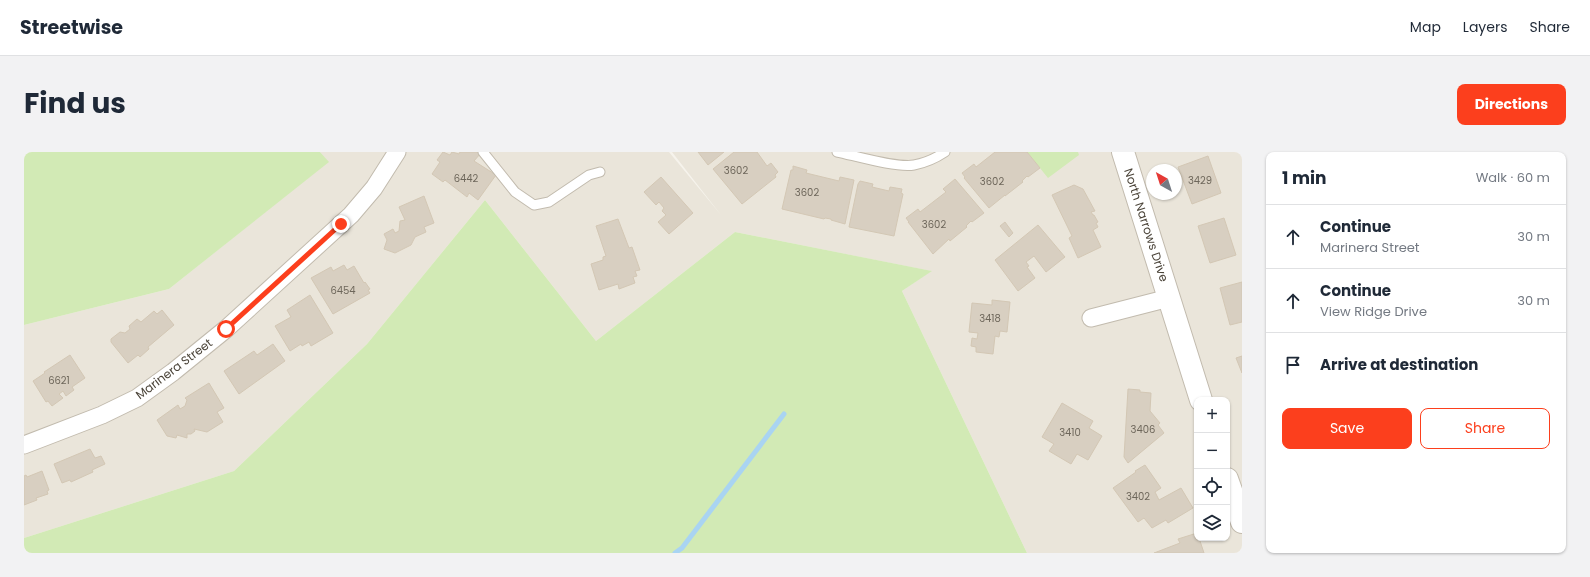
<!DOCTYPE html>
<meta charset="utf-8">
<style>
:root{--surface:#fff;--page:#f2f2f3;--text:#1f2937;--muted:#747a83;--line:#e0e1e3;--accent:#fc3f1d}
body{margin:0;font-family:Poppins,sans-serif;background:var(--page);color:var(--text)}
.controls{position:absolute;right:12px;bottom:12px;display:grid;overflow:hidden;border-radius:8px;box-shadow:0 1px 3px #0004}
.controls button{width:36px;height:36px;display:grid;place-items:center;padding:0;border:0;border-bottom:1px solid var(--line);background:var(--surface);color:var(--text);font:20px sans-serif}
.compass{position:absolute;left:1122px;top:12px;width:36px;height:36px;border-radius:50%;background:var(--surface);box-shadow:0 1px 3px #0004;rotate:321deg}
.stop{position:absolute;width:12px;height:12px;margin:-9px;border:3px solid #fc3f1d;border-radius:50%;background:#fff}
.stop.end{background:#fc3f1d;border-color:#fff;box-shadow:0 1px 4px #0008}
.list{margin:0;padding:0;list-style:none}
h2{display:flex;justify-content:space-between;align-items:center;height:52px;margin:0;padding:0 16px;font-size:17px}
h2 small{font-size:13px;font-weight:400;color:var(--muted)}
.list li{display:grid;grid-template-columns:26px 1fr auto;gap:12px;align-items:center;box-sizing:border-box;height:64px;padding:0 16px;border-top:1px solid var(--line)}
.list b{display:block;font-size:15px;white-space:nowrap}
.list p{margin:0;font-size:13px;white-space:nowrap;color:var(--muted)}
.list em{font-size:13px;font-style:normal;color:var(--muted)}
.actions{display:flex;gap:8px;padding:12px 16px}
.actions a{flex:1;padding:9px 0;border:1px solid var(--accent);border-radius:8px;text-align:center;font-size:14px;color:var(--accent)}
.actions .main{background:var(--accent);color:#fff}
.icon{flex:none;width:22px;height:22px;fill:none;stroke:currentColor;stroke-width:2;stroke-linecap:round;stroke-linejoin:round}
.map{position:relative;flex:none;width:1218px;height:401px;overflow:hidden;border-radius:8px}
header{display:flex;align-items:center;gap:24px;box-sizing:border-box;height:56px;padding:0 20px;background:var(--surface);border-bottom:1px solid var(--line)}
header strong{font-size:19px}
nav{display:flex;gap:22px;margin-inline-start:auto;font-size:14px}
.intro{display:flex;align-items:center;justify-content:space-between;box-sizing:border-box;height:96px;padding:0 24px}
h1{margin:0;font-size:28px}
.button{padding:10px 18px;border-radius:8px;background:var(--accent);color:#fff;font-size:14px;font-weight:700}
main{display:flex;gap:24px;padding:0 24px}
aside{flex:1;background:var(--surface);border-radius:8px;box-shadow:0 1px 3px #0004}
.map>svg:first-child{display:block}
.residential{fill:#eae5da;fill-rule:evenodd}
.green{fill:#d2eab5}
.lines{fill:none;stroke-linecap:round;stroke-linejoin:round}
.stream{stroke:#a9d4f2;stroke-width:5}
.building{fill:#d8cfc1;stroke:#d3c7b4}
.service-casing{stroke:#c2bbae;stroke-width:11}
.minor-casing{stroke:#c2bbae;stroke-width:19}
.tertiary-casing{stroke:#c2bbae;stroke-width:24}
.service{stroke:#fff;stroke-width:9}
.minor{stroke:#fff;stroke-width:17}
.tertiary{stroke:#fff;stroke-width:22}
.route{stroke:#fc3f1d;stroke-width:5}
.labels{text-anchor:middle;stroke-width:4;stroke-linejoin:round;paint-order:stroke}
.number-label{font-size:10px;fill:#6e675b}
.street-label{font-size:12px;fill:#4b4439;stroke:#fff}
</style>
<header>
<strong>Streetwise</strong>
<nav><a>Map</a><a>Layers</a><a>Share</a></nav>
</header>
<div class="intro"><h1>Find us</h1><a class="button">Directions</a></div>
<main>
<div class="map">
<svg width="1218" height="401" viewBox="0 0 1218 401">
<rect width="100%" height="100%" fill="#f6f3ec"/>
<path class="residential" d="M296 0H645L697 63 648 0H1218V401H1003L878 139 907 119 711 80 572 189 461 48 343 192 210 319 0 386V173L145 137 304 10ZM1128 18H1152V42H1128ZM1173 248H1203V386H1173Z"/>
<path class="green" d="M0 0H296L305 10 145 137 0 173Z
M1003 0H1054L1055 3 1024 26Z
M461 48 572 189 711 80 908 119 878 139 1003 401H0V386L210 319 343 192Z"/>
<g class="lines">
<path class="stream" d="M651 401 658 396 760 262"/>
</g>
<path class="building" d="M419 0 426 3 428 0 435 2 436 0H454L456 2 450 9 472 23 454 48 445 41 443 45 421 28 419 30 408 22 416 10 413 8Z
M674 0H700L684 13Z
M710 0H733L743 14 747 11 754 20 751 23 752 25 718 52 689 17Z
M971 0H1003L1016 16 1004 25 1003 24 998 29 999 30 981 44V43L965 56 940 26 941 25 938 21 950 12 952 15Z
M1184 4 1197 41 1168 52 1154 15Z
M769 14 783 18 782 21 815 29 816 25 830 28 821 72 807 68V67L801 66 800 67 758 57 767 18H769Z
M637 25 669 61 645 82 634 70 642 63 638 59 640 56 635 50 632 53 620 40Z
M931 27 960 61 948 70 947 69 942 74 943 75 926 89 925 87 909 102 884 70H885L882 66 894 57 896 60 922 40 919 37Z
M836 29 849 32 848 35 865 39 866 35 878 37 877 41 879 42 870 84 825 75 834 32Z
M1050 33 1059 37 1071 59 1067 60 1069 63H1070L1074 70 1072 71 1074 75 1069 78 1077 95 1054 106 1045 86 1048 84 1028 43Z
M400 44 410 71 400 75 402 80 391 85 387 93 371 101 360 97 363 88 360 82 369 77 371 81 375 79 376 69 381 68 375 55Z
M1200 66 1212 103 1186 111 1174 74Z
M594 67 605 96 608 95 616 118 611 119 613 124 609 125 611 131 595 137 594 132 575 138 567 112 579 108V105L582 104 572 74Z
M981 70 989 81 985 85 976 74Z
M1014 73 1041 105 1022 120 1010 104 1002 110 1005 114 1003 115 1011 126 994 139 971 108Z
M320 113 323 118 330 114 340 131 341 130 346 137 344 138 346 141 309 162 287 126 307 115 309 119Z
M1218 130V170L1206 173 1196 136Z
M286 143 309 181 287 194 285 190 278 194 277 192 266 199 251 174 267 165 263 158Z
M968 148 986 150 983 180 976 179 975 185 971 184 969 202 952 200V195L947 194 948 186 953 187 954 181 945 180 948 151 968 153Z
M138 158 150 173 124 195 125 197 116 205 114 203 104 211 87 190V187L96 180 101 181 106 177 105 174 113 167 117 170 130 159 133 162Z
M249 192 261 209 215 242 200 219 230 199 233 203Z
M46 203 61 226 48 235 50 238 42 244 39 239 35 242 39 246 28 254 24 249 22 250 9 229 21 221 20 220Z
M1218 204V221L1212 206Z
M185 231 200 256 193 260 199 270 183 280 170 277 171 279 167 282H163V286L153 283 152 286 143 284 133 268 154 253 156 257 161 254 163 248 161 246Z
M1104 237 1116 238V240L1127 241 1126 259 1136 271 1134 273 1140 281 1104 311 1100 305Z
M1038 251 1069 269 1065 276 1078 284 1064 308 1053 302 1047 312 1025 299 1030 292 1018 285Z
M66 297 71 306 77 304 81 312 68 318 69 320 47 330 46 328 38 331 30 312Z
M1121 313 1137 336 1131 340 1135 348 1157 336 1169 356 1144 371 1142 368 1128 376 1120 366 1114 370 1089 336 1112 320 1111 319Z
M18 319 25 338 23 339 24 342 12 346 13 348 0 353V324L2 323 3 325Z
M1173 381V386H1175L1180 401H1130L1156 391 1154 387Z"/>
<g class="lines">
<defs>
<path id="service" d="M459 0 491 40 510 53 525 50 565 23 576 20
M813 0C832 4 872 16 890 13 901 11 912 6 921 0"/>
<path id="minor" d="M1067 166 1145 146
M0 293 78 263 113 246 149 220 202 177 327 63 350 36 373 0"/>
<path id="tertiary" d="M1099 0 1177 248
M1203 327 1218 370"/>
</defs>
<use href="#service" class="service-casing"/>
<use href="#minor" class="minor-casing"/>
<use href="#tertiary" class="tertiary-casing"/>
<use href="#service" class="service"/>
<use href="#minor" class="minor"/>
<use href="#tertiary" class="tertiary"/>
</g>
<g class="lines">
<path class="route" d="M202 177 317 72"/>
</g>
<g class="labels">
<g class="number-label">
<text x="712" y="22">3602</text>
<text x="442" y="30">6442</text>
<text x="1176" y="32">3429</text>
<text x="968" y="33">3602</text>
<text x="783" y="44">3602</text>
<text x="910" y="76">3602</text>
<text x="319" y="142">6454</text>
<text x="966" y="170">3418</text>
<text x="35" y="232">6621</text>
<text x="1119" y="281">3406</text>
<text x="1046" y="284">3410</text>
<text x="1114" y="348">3402</text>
</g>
<g class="street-label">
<text transform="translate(1122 73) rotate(72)" y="4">North Narrows Drive</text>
<text transform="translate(150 217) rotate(-37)" y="4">Marinera Street</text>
</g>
</g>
</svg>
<div class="controls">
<button>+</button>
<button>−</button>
<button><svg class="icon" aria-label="locate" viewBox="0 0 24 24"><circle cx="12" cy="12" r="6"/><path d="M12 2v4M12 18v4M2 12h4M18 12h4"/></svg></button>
<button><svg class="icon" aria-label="layers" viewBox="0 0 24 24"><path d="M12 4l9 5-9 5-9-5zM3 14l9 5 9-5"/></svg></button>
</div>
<svg class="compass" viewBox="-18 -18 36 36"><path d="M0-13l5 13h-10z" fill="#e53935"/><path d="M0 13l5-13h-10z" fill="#747a83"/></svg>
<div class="stop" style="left:202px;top:177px"></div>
<div class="stop end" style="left:317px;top:72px"></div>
</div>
<aside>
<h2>1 min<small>Walk · 60 m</small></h2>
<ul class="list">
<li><svg class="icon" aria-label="ahead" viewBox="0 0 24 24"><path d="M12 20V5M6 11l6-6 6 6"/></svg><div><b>Continue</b><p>Marinera Street</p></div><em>30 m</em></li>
<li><svg class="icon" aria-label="ahead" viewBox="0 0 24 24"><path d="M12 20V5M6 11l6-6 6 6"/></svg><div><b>Continue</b><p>View Ridge Drive</p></div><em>30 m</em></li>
<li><svg class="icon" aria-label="arrive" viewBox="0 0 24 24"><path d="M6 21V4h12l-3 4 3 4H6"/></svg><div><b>Arrive at destination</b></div></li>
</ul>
<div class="actions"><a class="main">Save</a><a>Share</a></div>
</aside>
</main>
